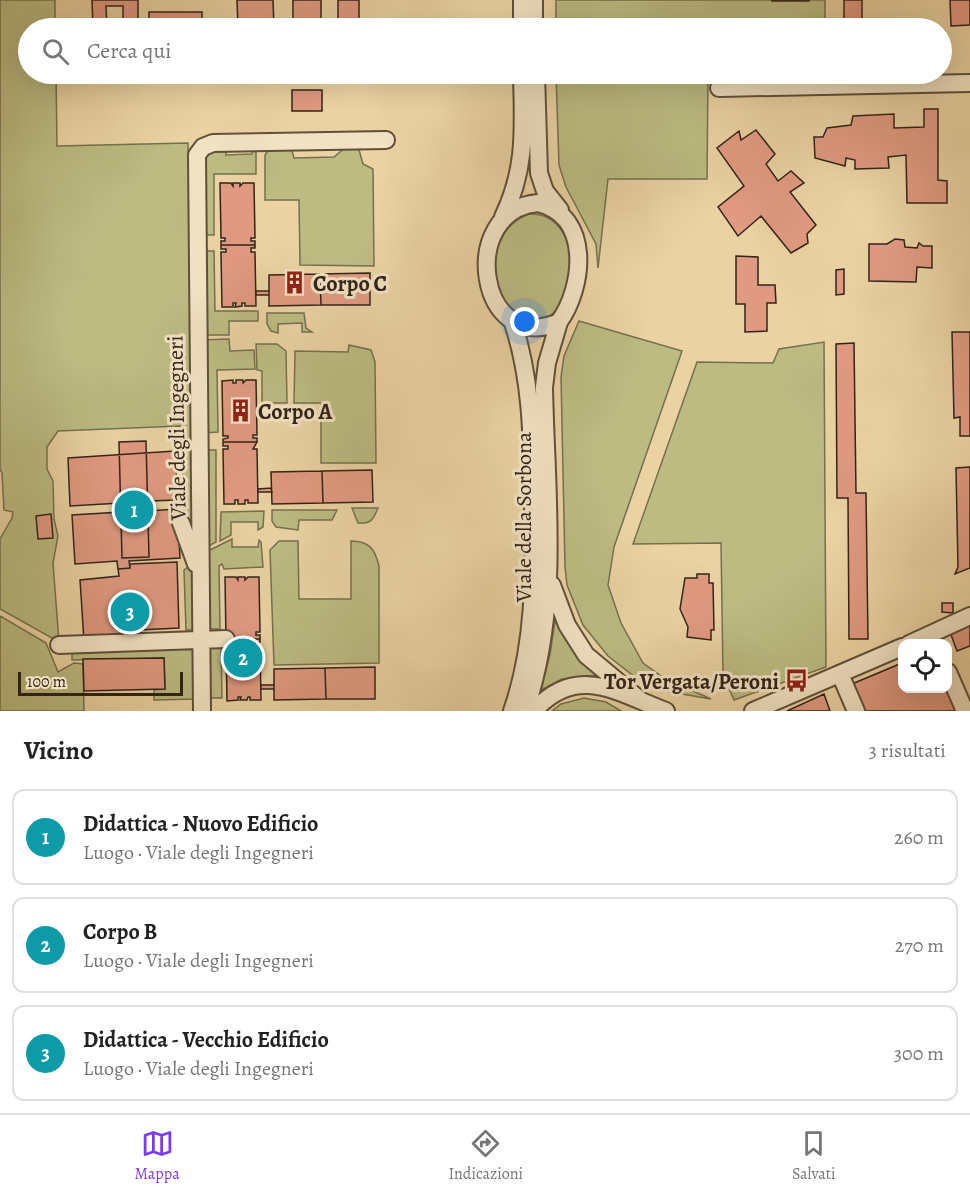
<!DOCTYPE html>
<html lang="it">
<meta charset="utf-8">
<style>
:root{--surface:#fff;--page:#f2f2f2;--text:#222;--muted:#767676;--line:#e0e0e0;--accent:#7c3aed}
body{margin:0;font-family:Alegreya,serif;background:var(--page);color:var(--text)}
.controls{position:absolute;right:18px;bottom:18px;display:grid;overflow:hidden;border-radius:12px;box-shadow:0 6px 24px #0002}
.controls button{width:54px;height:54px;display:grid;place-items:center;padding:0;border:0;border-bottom:2px solid var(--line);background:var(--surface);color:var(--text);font:30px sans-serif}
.scale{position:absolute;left:18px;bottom:15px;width:165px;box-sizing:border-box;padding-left:6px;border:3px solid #322419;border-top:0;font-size:16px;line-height:21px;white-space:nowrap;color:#322419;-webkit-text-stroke:4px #f1e2c3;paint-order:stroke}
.you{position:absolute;left:525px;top:322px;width:21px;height:21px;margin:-15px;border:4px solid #fff;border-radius:50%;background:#1a73e8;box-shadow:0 0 0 9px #1a73e833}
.badge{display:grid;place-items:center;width:39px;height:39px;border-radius:50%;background:var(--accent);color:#fff;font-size:20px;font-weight:700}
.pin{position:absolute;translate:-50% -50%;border:3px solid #fff;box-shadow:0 2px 6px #0006}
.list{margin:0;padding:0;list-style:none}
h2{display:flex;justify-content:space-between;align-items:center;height:78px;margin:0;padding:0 24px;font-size:26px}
h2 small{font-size:20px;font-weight:400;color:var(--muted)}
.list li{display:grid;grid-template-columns:39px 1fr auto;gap:18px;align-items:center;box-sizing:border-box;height:96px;margin:0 12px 12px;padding:0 12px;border:2px solid var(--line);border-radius:12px}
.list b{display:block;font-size:22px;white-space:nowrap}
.list p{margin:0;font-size:20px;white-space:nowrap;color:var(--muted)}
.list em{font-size:20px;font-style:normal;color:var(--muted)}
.icon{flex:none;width:33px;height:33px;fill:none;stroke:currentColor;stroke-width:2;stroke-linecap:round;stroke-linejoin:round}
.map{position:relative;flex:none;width:970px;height:711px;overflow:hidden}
.search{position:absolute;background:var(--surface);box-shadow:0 6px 24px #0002;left:18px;right:18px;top:18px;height:66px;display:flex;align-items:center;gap:15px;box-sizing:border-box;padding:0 21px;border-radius:33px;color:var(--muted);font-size:22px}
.sheet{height:402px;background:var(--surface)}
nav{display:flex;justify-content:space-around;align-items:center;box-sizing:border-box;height:84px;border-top:2px solid var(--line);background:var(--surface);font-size:16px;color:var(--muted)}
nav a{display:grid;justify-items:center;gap:3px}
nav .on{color:var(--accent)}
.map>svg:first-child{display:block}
.green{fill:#bbbb82;stroke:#76704e;stroke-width:1.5}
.building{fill:#e09a81;stroke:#322419;stroke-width:1.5}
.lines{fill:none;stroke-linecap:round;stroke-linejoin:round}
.minor-casing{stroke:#60503b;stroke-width:20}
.minor{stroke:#f1e2c3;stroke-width:16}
.labels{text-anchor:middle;stroke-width:6;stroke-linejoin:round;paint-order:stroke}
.poi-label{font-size:22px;font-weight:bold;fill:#322419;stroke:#f1e2c3;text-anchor:start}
.street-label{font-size:22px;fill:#322419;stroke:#f1e2c3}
</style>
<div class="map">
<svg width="970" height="711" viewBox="0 0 970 711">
<rect width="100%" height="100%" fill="#ead2a2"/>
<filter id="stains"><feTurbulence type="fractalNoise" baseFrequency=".00333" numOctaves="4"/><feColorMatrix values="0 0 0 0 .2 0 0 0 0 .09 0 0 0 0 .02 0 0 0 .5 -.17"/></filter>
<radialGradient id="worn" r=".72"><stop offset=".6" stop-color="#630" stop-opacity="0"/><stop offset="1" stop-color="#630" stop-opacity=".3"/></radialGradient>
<path class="green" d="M0 0H55V28H28V74H56L57 146 188 143 195 546 186 524 180 426 58 431 47 447V469L53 481 54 519 58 536 53 563 59 642 0 609V539L12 518 13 512 4 510 2 473 0 469Z
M556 0H825V28H556Z
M556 74H827V77L708 79 707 179H608L598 268 596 244 566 187 559 165Z
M226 146V155L252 154 253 147 256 152V174H214V235H201L202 155Z
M347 146H358L363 164 373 169 374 266 300 265 299 200H265V155L270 148 291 147 294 158 334 157Z
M529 214C591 212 577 329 529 321 524 320 517 317 512 315 507 306 499 295 497 285 490 255 500 225 529 214Z
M200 251H214L215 311H258V321H229V335H201Z
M267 313H304L306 328 312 332H302V323L278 324V333L271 331 267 324Z
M579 321 682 351 614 547 608 585 621 623 643 663 664 678 711 699 670 692 635 677 608 656 583 625 567 585 565 567 561 377 564 356Z
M229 339 230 351 254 350 255 369 217 370 218 432 204 433 201 340Z
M824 342 826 667 734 700 723 675 721 543 633 544 697 362 773 363 779 349Z
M256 344H277L286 351 287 403H262V371L257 370Z
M349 345 371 350 375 362 376 463H321V403H294L295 351 348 352Z
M204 450H216V542L205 548Z
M352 508H378C373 520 371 524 358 523Z
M272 510H337L332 520H299L298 530 276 527 272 521Z
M264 511 263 527 258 530V522H231V535L220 541 221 512Z
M232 539V547H258L259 540 261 542 263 567 224 569 222 564 219 566 220 629H206L204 553Z
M279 541H298L299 599H351V541C369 541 375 549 379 566V663L274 665 270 550Z
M192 564 197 630H186L184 570Z
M556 614 598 675 562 679 541 690 550 654Z
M0 616 46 643 58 672 74 663 83 664 84 711H0Z
M196 645 198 699 154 700V690L165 689 164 658 72 660V648Z
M206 645H221L222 698H207Z
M584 698 606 702 621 711H552L561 704Z"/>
<path class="building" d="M92 0H138V28H123V6H106L107 28H93Z
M237 0H273L274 28H238Z
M293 0H321V28H293Z
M338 0H359V28H338Z
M772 0H809V1H772Z
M844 0H862V28H844Z
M950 0H970V25L951 26Z
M149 12H202V28H149Z
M238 21V28H214V22Z
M292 90H322V111H292Z
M924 109H938V180L947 181V203H907L906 155 888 157 889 168 855 169V160L846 158 845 166 815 158 814 137H823L827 128 851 125 853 116 894 114V128L924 127Z
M756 130 775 154 766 164 778 181 791 171 804 183 790 192 816 225 807 234 808 243 791 253 761 216 738 236 718 207 744 186 717 148 739 131 741 140Z
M220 183H231L233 186V183H240V186L243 183H254L255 238H251V241H255V245H221V241H225V238H221Z
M895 239 904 240 905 247 917 248 919 243 923 246H932V268L917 267 916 282 869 281V244H887Z
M221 245H255V248H251V252H255L256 306H245V303H242V306L235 307 236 303H233V307H222L221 252H226V249H221Z
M736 256 758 257V285H775L776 303H767V331L745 332V304H736Z
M844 269V294L836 295V270Z
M370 273V305H321L320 274Z
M320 274 321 305 269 306V275Z
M256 291H269V295H256Z
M952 332H970V436H960V417L954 418Z
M854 343 856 493H866L868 639H849L848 498H837L836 344Z
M233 380V383H236V380H243V383L246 380H256L257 435H253V438H257V442H223V439L228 438V436H223L222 381Z
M146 441 149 557 122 558 119 442Z
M223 442H257L253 449H257L258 503H248V500H245V504H238V500H235V504H224L223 449H228V446H223Z
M175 451 178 500 148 501V511L177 509 180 558 129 561 130 568 118 569 117 561 75 564 72 515 121 512V503L70 506 68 458Z
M970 467V568L955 574 958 567 956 468Z
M372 470 373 502 323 503 322 471Z
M322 471 323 503 272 504 271 472Z
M271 488 272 492H258V489Z
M51 514 53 538 38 539 36 516Z
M177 562 179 628 139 630V637L84 641 80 580 119 576 118 569 130 568V564Z
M697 574H709V583H713L714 630H711V640L687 637 688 627 680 609 685 578H697Z
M225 577H236L238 580V577H245V580L248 577H259L260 632H256V635H260V639H226Z
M942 603H953V613L942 612Z
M970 625V646L957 651 950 632Z
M226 639H260V642H256V646H260L261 700H250V697H248L247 700H240L241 697H238V700L227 701 226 646H231V643Z
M164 658 165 689 84 691 83 659Z
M902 663V688H946L955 711H863L852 684Z
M375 667V699H326L325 668Z
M325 668 326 699 274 700V669Z
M261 685H274V689H261Z
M824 694 830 711H787Z"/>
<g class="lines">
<defs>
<path id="minor" d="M534 0V28
M522 28V0
M536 74 539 173 545 191 560 210
M719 88 970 83
M538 203C592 216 584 287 559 322 478 357 457 210 538 203Z
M503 217C527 167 523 127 522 74
M181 523 196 564
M552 585 567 625 586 655 640 700
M909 644 970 616
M59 645 226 639
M948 672 965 711
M840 674 856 711
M202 711 197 155 203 147 213 143 386 140
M512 711C536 642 534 571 533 499 532 439 532 381 513 323
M525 711C561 606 546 495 544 387L547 363 559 322
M534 711C577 663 618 693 666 711
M753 711 902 647"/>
</defs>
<use href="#minor" class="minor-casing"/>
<use href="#minor" class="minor"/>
</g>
<defs>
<symbol id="building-bare" viewBox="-9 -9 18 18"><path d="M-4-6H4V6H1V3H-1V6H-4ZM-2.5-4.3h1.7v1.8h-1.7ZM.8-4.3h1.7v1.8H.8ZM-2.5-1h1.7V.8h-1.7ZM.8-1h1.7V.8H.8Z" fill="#8f2418" stroke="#f1e2c3" stroke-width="2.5" paint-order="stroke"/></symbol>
<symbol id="bus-bare" viewBox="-9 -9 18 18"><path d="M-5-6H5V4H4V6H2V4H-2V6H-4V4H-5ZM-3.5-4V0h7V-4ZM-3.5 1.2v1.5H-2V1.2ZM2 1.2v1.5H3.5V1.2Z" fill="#8f2418" stroke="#f1e2c3" stroke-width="2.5" paint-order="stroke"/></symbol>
</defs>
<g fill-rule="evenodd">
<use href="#building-bare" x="278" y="266" width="33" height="33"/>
<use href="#building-bare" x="224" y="394" width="33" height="33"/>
<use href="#bus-bare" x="780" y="664" width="33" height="33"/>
</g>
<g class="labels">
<g class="poi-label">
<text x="313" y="291">Corpo C</text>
<text x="258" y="419">Corpo A</text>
<text x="779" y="689" text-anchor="end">Tor Vergata/Peroni</text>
</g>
<g class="street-label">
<text transform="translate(176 428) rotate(-91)" y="8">Viale degli Ingegneri</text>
<text transform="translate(523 517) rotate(-90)" y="8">Viale della Sorbona</text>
</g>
</g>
<rect width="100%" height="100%" filter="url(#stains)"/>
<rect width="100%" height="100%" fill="url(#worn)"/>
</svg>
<div class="controls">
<button><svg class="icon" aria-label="locate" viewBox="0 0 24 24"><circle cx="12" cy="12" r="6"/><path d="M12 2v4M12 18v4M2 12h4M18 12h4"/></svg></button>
</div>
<div class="scale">100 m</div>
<div class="you"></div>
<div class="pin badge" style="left:134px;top:510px;background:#0f9aa8">1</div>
<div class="pin badge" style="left:243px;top:658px;background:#0f9aa8">2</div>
<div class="pin badge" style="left:130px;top:612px;background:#0f9aa8">3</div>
<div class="search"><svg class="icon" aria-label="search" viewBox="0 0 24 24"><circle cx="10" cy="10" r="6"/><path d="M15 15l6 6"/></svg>Cerca qui</div>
</div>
<section class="sheet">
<h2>Vicino<small>3 risultati</small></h2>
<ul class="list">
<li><span class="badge" style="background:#0f9aa8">1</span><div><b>Didattica - Nuovo Edificio</b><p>Luogo · Viale degli Ingegneri</p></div><em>260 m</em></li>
<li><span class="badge" style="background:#0f9aa8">2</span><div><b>Corpo B</b><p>Luogo · Viale degli Ingegneri</p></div><em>270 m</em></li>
<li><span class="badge" style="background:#0f9aa8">3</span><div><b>Didattica - Vecchio Edificio</b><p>Luogo · Viale degli Ingegneri</p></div><em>300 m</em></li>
</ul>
</section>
<nav>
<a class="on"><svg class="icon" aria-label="map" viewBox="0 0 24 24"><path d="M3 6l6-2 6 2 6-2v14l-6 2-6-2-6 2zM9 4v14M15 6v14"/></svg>Mappa</a>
<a><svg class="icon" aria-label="directions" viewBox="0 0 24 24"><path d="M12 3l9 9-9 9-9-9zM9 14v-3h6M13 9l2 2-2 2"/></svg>Indicazioni</a>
<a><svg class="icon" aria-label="saved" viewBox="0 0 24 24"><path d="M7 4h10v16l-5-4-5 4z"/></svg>Salvati</a>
</nav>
